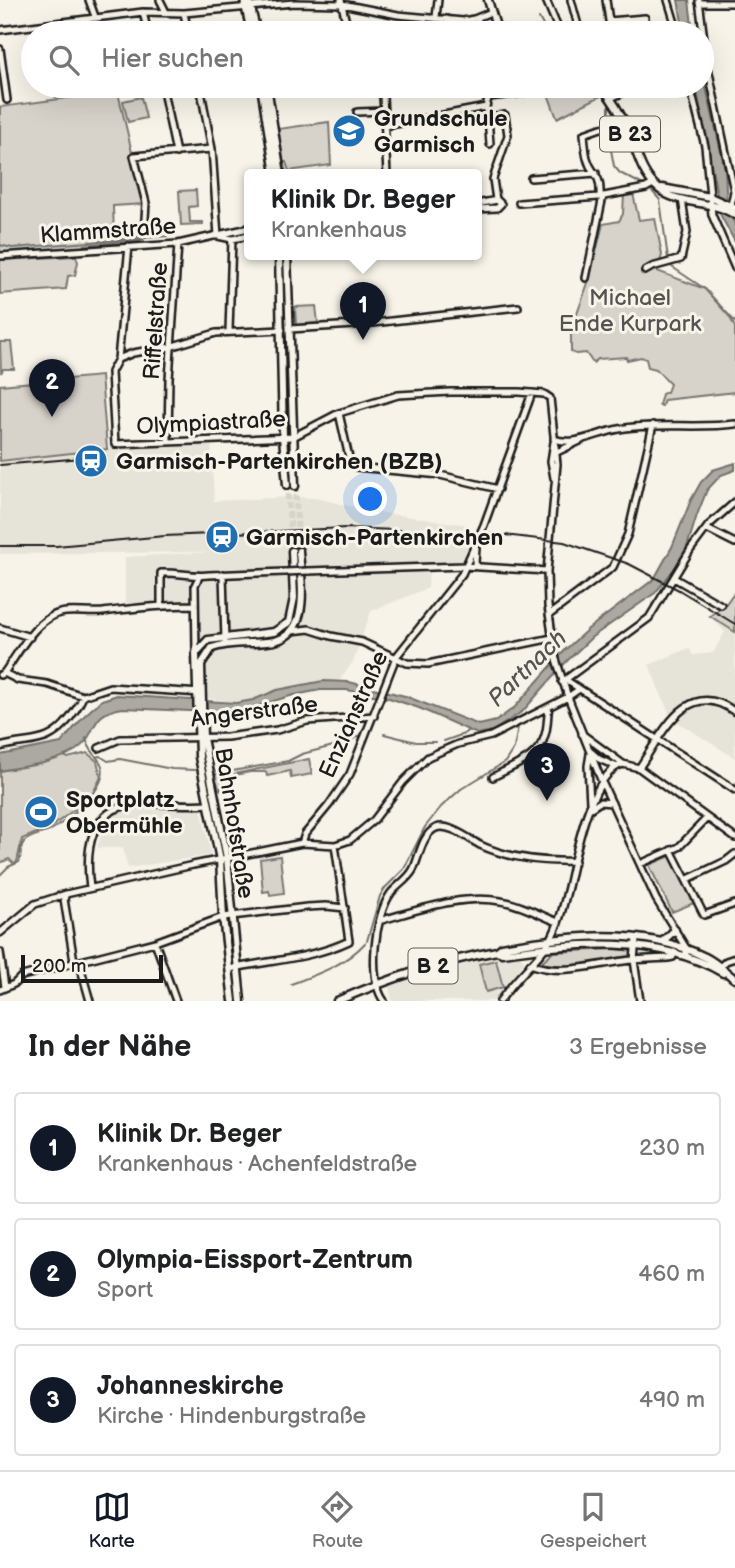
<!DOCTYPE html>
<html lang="de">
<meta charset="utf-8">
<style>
:root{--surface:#fff;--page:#f6f6f6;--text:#202124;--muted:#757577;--line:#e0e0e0;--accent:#111827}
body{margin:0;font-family:"Balsamiq Sans",sans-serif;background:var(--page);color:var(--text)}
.scale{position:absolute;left:21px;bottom:18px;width:142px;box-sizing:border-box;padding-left:7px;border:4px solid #1c1c1c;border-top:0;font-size:19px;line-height:24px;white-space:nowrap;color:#1c1c1c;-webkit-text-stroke:5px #f7f3e8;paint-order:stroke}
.you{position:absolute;left:371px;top:500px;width:24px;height:24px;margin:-18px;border:5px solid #fff;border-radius:50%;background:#1a73e8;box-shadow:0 0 0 10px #1a73e833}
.badge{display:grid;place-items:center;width:46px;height:46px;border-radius:50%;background:var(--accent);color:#fff;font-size:23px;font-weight:700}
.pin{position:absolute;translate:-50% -58px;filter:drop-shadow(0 2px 4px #0008)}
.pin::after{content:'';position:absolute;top:37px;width:24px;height:21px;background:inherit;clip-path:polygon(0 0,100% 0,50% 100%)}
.popup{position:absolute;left:244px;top:169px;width:238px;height:91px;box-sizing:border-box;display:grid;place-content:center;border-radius:7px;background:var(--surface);filter:drop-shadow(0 2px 5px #0005);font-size:23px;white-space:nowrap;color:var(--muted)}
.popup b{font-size:26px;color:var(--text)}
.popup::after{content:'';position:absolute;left:50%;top:100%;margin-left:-14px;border:14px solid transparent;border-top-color:var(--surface)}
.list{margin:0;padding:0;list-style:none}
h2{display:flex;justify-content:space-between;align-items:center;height:91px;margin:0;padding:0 28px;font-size:30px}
h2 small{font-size:23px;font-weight:400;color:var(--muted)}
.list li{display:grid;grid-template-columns:46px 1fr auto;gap:21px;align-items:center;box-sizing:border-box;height:112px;margin:0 14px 14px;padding:0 14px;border:2px solid var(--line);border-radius:7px}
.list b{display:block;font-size:26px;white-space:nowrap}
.list p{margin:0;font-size:23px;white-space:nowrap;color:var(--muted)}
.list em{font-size:23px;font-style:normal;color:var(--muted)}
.icon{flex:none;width:38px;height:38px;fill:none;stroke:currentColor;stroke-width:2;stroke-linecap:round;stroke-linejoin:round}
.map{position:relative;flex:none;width:735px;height:1001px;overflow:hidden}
.search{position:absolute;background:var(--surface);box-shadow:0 7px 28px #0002;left:21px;right:21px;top:21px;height:77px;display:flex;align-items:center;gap:18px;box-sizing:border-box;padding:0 24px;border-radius:38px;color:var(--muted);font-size:26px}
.sheet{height:469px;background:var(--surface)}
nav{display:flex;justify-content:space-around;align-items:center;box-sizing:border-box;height:98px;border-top:2px solid var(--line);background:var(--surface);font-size:19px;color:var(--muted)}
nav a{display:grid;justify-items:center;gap:4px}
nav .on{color:var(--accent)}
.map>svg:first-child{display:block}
.built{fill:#e6e3d9}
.green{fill:#d7d3cb;stroke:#7a7874;stroke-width:2}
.water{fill:#aca9a2;stroke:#72716c;stroke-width:2}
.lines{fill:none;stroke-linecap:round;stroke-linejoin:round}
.stream{stroke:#72716c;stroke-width:2}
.major-tunnel{stroke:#d6d3c9;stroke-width:6;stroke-dasharray:6 3;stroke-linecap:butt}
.minor-casing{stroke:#1c1c1c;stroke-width:10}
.major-casing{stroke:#1c1c1c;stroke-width:11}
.minor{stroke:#f7f3e8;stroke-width:5}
.major{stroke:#f7f3e8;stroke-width:6}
.rail{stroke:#1c1c1c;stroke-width:2}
.minor-bridge-casing{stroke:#1c1c1c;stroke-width:10;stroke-linecap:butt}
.minor-bridge{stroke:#f7f3e8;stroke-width:5}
.labels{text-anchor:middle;stroke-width:6;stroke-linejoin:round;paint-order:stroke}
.shield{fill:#f7f3e8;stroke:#5e5c59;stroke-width:2}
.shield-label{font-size:21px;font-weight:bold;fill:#1c1c1c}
.poi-label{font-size:23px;font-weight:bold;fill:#1c1c1c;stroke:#f7f3e8;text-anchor:start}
.street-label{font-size:23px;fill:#1c1c1c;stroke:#f7f3e8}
.park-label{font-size:23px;fill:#545351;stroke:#f7f3e8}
.water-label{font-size:24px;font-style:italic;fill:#565452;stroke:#f7f3e8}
</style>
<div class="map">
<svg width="735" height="1001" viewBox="0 0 735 1001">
<rect width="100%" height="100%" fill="#f7f3e8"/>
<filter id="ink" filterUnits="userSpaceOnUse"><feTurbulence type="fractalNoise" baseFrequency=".0143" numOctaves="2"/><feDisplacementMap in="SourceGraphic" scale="14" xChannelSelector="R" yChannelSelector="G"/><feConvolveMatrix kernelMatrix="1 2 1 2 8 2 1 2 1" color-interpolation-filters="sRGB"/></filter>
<g filter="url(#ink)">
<path class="built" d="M211 443 214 501 292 497 316 498 370 511 468 525 471 535 469 565 429 569 428 588 371 611 353 662 339 681H323L277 690 253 700 236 703 207 698 206 665 209 644 202 641 198 635 197 603H125V557L212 552 0 554V461L119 447Z
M710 616 735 632V758L671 718 649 665 689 648 693 655 713 653 725 632Z
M134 808H201L211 855 128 868 123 848H97L105 822 119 813Z
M511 954 520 955 524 961 499 1001H392L389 986 439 970Z"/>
<path class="green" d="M545 86H593L601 96 557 118Z
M117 88 144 204 113 206 114 237 142 236 143 239 84 245 144 241V244L0 254V107L82 96Z
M141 97 146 118 128 122 123 101Z
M329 122 331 165 289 171 286 162H282L278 129Z
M196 190 197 206 189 207 190 222H203V224L181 225 179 191Z
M624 194H633L639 220 655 218 662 255 657 271 705 289 729 316 735 327V392L664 400 662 406 659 405 662 394 667 392 670 384 656 369 648 367 646 359 641 357 627 360 626 357 598 359 593 363 586 353 576 354 571 352V331L589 280 603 224 619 221 623 214Z
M76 256 78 262 75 275 68 276 66 289 0 294V260Z
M316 306 318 323 296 325 295 307Z
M0 342H11L14 369H3L1 373Z
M101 376 107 449 0 461V385Z
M735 591V632L710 616 725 605Z
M87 753 97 761 101 777 91 797 51 827 22 839 17 862 14 864 9 859 0 863V771L64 756 68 758Z
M309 759 312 774 291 778 290 771 267 776 266 772H250L225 777 226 787H221V790L219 789 217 782 214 783V774L229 775Z
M673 855 694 903 672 912 649 865Z
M280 856 284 893 270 895 269 891 263 892 260 859Z
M615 949 632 951 633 959 574 966 539 964 553 952Z
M496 960 503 987 486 992 479 964Z"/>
<path class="water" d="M678 0H689L693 33H684Z
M702 70 725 169 727 208 735 224V242L721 216 696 86H702Z
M735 463V470L721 475 707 490 697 515 687 547 675 568 655 593 592 637 566 662 523 711 493 731 477 734 419 708 389 698 347 690H320L290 696 234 713 123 708C87 713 99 735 76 750 54 764 24 766 0 771V755L61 743 85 715 102 700 117 695 236 703 253 700 277 690 323 681 349 682 405 696 479 725 496 721 515 707 566 649 588 629 654 579 672 547 691 500 701 482 713 470Z"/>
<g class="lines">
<path class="stream" d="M531 0V1
M539 18 547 33
M595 86 609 104V139L614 166 620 173 647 187
M650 189 660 200 668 259
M0 245 12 248 169 236
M672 267 705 289 735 322
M384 734 416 742H436
M444 741 464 734 468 730
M96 757 100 756 108 761 120 759 172 769 195 770
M214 771 227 772 288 761 302 754 341 744 364 734
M0 875 8 867 19 862C22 856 19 847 24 842 29 836 42 834 49 831 65 823 109 788 102 766 98 756 88 750 86 738
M367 941 380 896 385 888 404 869 425 827 441 807 461 789 505 762 514 748 518 727
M291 984C318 974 345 965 365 943"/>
<path class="major-tunnel" d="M287 485 292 551
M295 486 299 551"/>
<defs>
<path id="minor" d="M89 0 101 33
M160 0 166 12
M341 0 345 18 352 33
M546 0 560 33
M571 0 580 33
M606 0 609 21
M668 0 678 33
M699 0 707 63 734 191 730 210
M699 3H735
M143 12 148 33
M184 13 188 33
M436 17 438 0
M477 18 482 33
M447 19V33
M0 30 143 12 184 13 294 3 342 4 398 15 463 21 474 19 491 12
M597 33 611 29 609 21 645 18
M0 49 7 100
M56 86 57 93
M162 86 176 153
M200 86 212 149 218 236
M380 86 383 96 387 174
M491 86 486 107 488 117 505 115 508 135 493 179 496 200
M690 86 705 146 712 215 735 268
M489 97 523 93
M611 98 626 91 624 86
M357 112 384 111
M488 117 490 144
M385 126 486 107
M531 178 596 173
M600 196C601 171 592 177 587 158 585 150 585 142 584 134L601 128 625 124
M519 203 599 197 646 188 653 184
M477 204 497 200 501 204 497 208 477 209
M144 234 146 203 134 156 212 149
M218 236 232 239 249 236
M129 246 118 359 111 372 115 444 293 437 339 413 398 395 450 392H519L544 394 550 398 557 464 547 571 548 606 555 656 568 697 602 782 656 899 686 948V955
M0 256 178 244 249 228
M645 271 652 267 681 259 687 232 682 199
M586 278 603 196
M290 329 355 325 518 307
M229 331 232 239
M118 359 133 353 173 346 216 333 282 330
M339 413 350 462 356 467 440 475 498 489
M554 439C574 447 599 432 619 429 657 422 696 429 735 424
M168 441 169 379 178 244
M557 452 582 440
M554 478 551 461 554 442
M707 529 735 543
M476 548 475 563 478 567
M308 571 464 566 547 571
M223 574 225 641
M674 578 721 605
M161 606V573C178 572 193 577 209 575L285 572
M549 615 613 567 628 534 653 425
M0 628 30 637
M292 631 309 629 331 636 362 642 407 663 428 664 552 638
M196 653 195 585 199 577
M4 673C17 655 30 629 49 618 65 607 84 614 103 612 134 608 164 605 195 605
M0 675 4 673 18 680 47 684 83 696 110 687 201 693
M566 680 735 790
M562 682 649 618 691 549 709 525 735 502
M582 734 623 764 639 768 735 838
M0 747C31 738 47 747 69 719 75 711 80 705 83 696
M99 748 120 739 227 737 277 730 307 721 374 716
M591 752 599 759 615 766
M639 768C663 733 687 676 735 712
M493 777C512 766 539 759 545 735 548 726 547 716 549 707
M590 803 588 766 590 754
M591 808 600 802 612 803
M302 843 305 834 329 805 350 774 396 657 462 574 484 525 532 393
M671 850 704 915 735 904
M640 864 679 847 706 819
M688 879 726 861 735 854
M90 888C85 850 89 808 136 804 160 802 184 806 208 804
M382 920C419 910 461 894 501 901 521 904 539 915 558 922
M0 933 35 904 66 894
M636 939 634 960 640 1001
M155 942 176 1001
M0 952 5 987
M74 961 64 899 66 894 193 865 302 843 335 845 350 840 374 820 403 782 428 757 458 744 491 736 568 697 578 690
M79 962 90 1001
M530 964C561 976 592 965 624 961 638 959 653 959 668 958L673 957 674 952
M721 966 726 961 735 958
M230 969C270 960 311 959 349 941L335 845
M0 990 14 984 22 976 155 942 223 917 307 907 326 906 345 908
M384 1001C367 978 375 915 391 893 398 885 408 879 413 870 419 858 422 834 436 828 449 823 469 839 480 845 510 859 542 862 575 861
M500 1001C513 981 531 966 545 948 558 931 563 907 568 887 575 857 590 773 623 764"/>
<path id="major" d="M244 0 251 33
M249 0 257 33
M488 0 498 33
M261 86 275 174
M267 86 281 174
M601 86C613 100 622 116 629 132 637 152 641 175 659 189 679 206 712 199 735 215
M662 188 710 197 735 208
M279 254 283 437 287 485
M287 254 295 486
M663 941 675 930
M497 951 502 953C576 943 656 934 723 973
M233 1001 223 917 220 860 199 757 196 653 208 640 274 632 289 622 294 598 292 551
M241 1001 227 858 203 738 201 665 212 648C229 642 249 644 267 642 313 639 301 582 299 551
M337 1001C388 979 441 961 497 951L502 947C567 936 643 926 705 957 717 963 724 971 735 979"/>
</defs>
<use href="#minor" class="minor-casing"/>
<use href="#major" class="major-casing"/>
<use href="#minor" class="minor"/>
<use href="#major" class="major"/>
<path class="rail" d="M0 465 106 456
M0 546H56L165 536 346 528 496 534 564 542 629 564 679 590 735 624"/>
<defs>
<path id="minor-bridge" d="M285 572 308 571"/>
</defs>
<use href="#minor-bridge" class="minor-bridge-casing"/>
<use href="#minor-bridge" class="minor-bridge"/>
</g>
</g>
<defs>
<symbol id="school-disc" viewBox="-11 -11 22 22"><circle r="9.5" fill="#1f6fb2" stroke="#f7f3e8"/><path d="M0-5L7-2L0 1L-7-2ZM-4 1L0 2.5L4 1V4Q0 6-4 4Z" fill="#fff"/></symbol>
<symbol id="station-disc" viewBox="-11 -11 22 22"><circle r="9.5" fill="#1f6fb2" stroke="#f7f3e8"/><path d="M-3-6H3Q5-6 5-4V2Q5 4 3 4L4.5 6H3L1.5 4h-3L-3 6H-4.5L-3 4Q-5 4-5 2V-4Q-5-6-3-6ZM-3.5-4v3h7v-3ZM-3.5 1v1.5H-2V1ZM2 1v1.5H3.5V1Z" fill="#fff"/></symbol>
<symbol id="stadium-disc" viewBox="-11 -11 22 22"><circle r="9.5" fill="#1f6fb2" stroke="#f7f3e8"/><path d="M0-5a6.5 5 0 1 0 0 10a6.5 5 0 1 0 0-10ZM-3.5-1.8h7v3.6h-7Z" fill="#fff"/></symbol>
</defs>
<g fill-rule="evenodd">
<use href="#school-disc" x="330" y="112" width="38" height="38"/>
<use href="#station-disc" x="72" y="442" width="38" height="38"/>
<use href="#station-disc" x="203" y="518" width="38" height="38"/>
<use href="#stadium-disc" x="22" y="793" width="38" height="38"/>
</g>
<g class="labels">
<g class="shield">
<rect x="600" y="116.5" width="60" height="35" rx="5"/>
<rect x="408.5" y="948.5" width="49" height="35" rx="5"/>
</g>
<g class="shield-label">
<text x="630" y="141">B 23</text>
<text x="433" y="973">B 2</text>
</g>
<g class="poi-label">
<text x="374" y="126">Grundschule<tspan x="374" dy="26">Garmisch</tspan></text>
<text x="116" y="469">Garmisch-Partenkirchen (BZB)</text>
<text x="246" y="545">Garmisch-Partenkirchen</text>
<text x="66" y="807">Sportplatz<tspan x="66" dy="26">Obermühle</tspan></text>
</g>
<g class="street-label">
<text transform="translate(108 230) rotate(-4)" y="8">Klammstraße</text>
<text transform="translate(155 321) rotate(-86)" y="8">Riffelstraße</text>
<text transform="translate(211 422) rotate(-3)" y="8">Olympiastraße</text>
<text transform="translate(254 711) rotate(-7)" y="8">Angerstraße</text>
<text transform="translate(353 714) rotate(-66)" y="8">Enzianstraße</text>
<text transform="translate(235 823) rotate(81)" y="8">Bahnhofstraße</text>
</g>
<g class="park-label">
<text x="630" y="305">Michael<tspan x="630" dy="26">Ende Kurpark</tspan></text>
</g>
<g class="water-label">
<text transform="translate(527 668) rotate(-44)" y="8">Partnach</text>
</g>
</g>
</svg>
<div class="scale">200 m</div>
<div class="you"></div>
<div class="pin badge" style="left:363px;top:340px">1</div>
<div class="popup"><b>Klinik Dr. Beger</b>Krankenhaus</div>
<div class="pin badge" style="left:52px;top:417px">2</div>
<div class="pin badge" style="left:547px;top:801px">3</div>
<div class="search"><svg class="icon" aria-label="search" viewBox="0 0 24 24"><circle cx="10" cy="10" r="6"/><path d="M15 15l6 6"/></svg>Hier suchen</div>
</div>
<section class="sheet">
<h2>In der Nähe<small>3 Ergebnisse</small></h2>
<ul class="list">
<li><span class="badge">1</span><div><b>Klinik Dr. Beger</b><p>Krankenhaus · Achenfeldstraße</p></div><em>230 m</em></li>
<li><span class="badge">2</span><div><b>Olympia-Eissport-Zentrum</b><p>Sport</p></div><em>460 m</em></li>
<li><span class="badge">3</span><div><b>Johanneskirche</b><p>Kirche · Hindenburgstraße</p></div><em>490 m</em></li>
</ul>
</section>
<nav>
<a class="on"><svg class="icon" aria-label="map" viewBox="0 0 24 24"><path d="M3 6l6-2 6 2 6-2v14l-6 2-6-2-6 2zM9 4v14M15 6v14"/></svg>Karte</a>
<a><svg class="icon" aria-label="directions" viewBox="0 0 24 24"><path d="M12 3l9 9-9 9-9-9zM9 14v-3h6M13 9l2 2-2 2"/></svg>Route</a>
<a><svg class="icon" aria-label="saved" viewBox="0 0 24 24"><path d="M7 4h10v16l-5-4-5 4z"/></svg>Gespeichert</a>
</nav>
